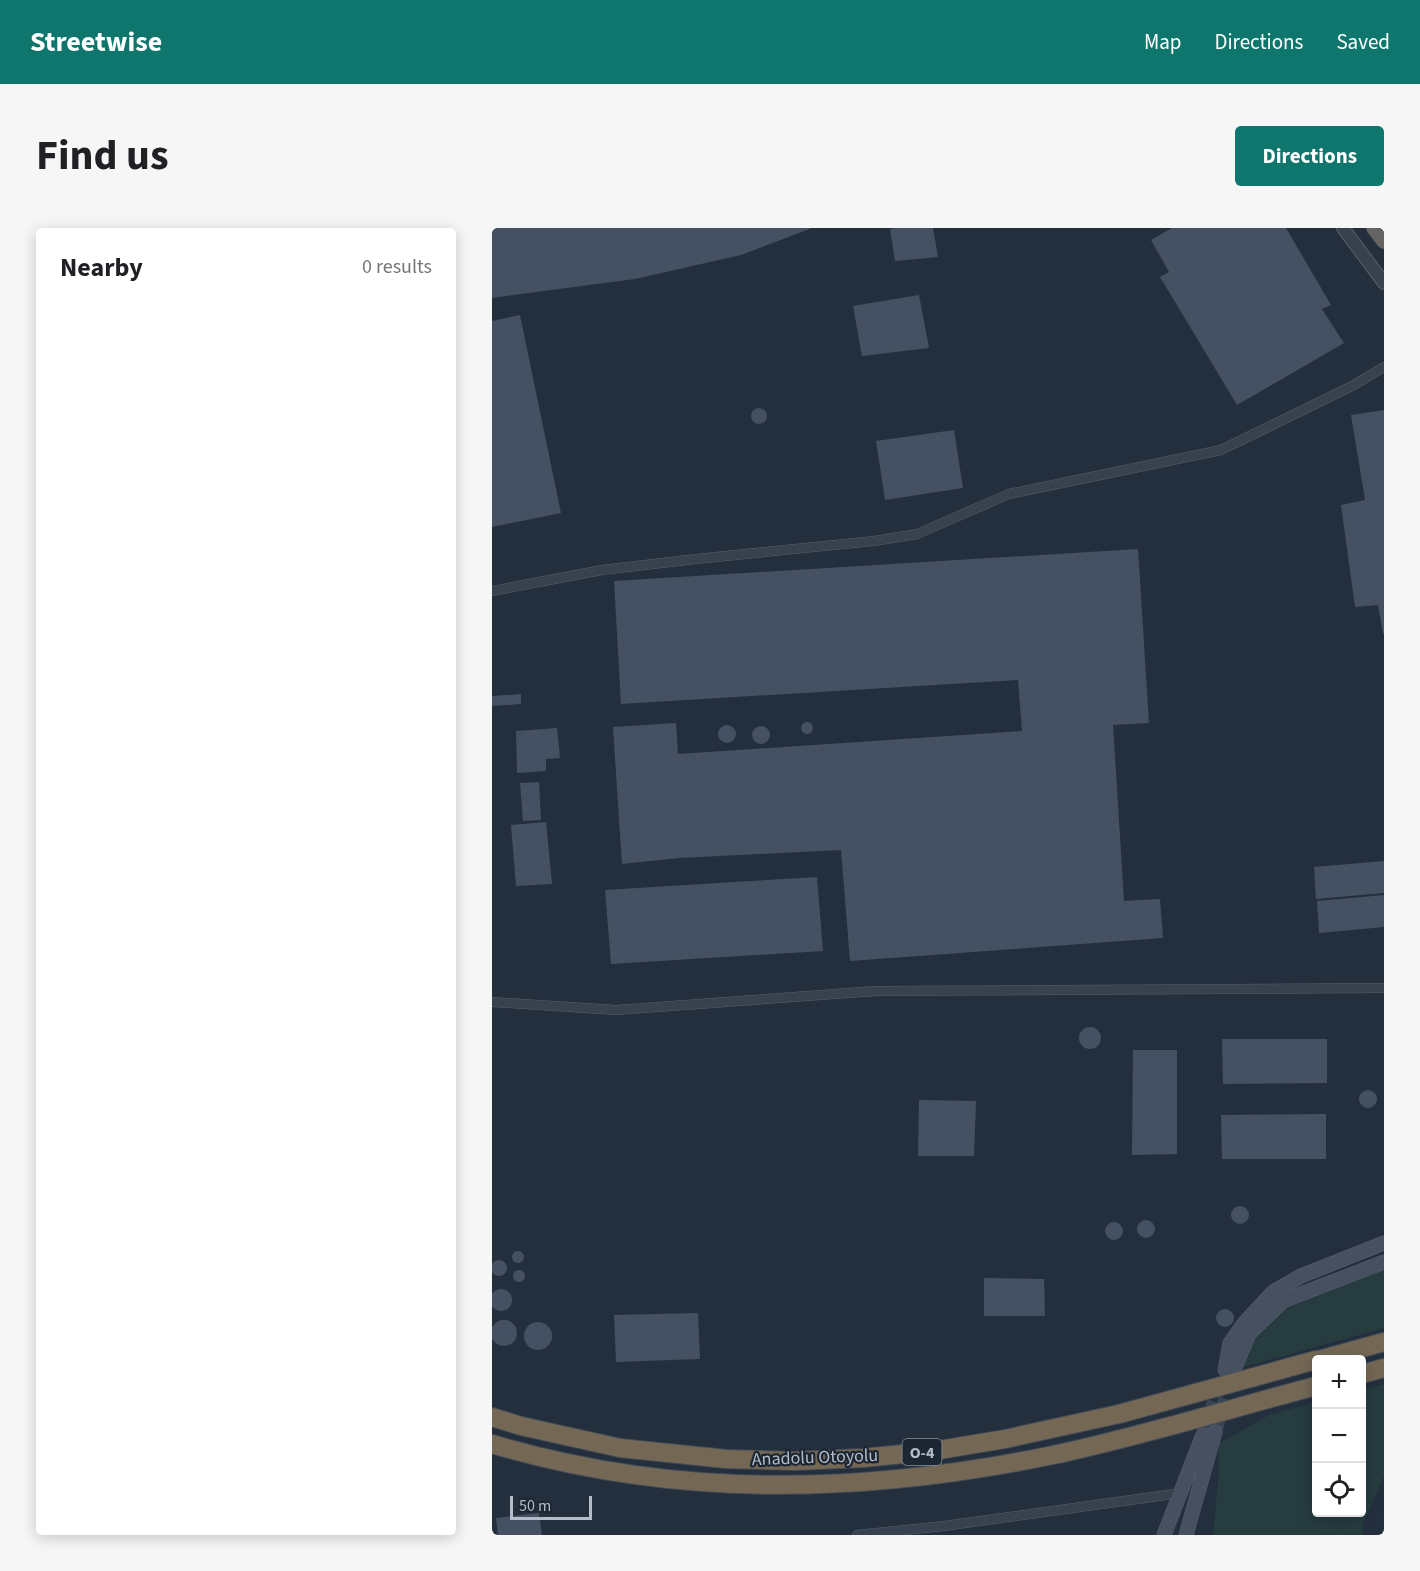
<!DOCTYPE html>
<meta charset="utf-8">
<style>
:root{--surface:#fff;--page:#f6f6f6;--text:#202124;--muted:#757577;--line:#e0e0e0;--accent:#0f766e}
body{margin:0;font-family:"Source Sans 3",sans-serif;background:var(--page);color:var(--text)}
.controls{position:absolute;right:18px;bottom:18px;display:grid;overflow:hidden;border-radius:6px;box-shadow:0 3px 15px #0003}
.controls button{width:54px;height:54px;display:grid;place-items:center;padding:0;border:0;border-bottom:2px solid var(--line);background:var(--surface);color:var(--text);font:30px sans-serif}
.scale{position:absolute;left:18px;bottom:15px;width:82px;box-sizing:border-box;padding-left:6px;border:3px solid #b4bcc9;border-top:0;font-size:16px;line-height:21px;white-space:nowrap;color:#b4bcc9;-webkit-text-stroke:4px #1d2633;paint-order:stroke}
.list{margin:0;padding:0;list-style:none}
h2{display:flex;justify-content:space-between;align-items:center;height:78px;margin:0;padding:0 24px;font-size:26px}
h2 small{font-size:20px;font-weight:400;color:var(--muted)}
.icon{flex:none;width:33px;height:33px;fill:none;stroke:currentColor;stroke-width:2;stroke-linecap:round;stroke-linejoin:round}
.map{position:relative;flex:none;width:892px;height:1307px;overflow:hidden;border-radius:6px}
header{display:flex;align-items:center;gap:36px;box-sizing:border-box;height:84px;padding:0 30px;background:var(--accent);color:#fff}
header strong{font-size:28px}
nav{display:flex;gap:33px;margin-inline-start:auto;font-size:21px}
.intro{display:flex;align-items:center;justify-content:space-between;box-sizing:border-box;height:144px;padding:0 36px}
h1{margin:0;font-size:42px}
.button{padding:15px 27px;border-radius:6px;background:var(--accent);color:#fff;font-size:21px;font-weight:700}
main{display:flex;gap:36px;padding:0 36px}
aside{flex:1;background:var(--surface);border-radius:6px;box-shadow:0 3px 15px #0003}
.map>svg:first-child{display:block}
.green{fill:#263c3f}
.building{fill:#455162}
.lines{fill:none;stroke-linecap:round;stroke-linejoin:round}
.secondary-tunnel{stroke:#3a4453;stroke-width:14;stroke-dasharray:14 7;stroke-linecap:butt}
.minor-casing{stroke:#565f6c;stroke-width:10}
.tertiary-casing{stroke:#565f6c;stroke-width:14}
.secondary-casing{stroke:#565f6c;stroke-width:15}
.trunk-casing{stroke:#434c59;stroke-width:16}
.motorway-casing{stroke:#434c59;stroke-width:20}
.minor{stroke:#38414e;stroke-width:9}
.tertiary{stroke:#38414e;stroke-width:12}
.secondary{stroke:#465061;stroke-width:14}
.trunk{stroke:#656462;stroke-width:15}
.motorway{stroke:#746855;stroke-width:18}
.labels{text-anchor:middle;stroke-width:4.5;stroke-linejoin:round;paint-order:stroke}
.shield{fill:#1d2633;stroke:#878f9c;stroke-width:1.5}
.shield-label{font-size:16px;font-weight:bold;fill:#b4bcc9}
.street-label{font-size:18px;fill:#b4bcc9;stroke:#1d2633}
</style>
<header>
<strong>Streetwise</strong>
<nav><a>Map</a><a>Directions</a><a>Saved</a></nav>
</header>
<div class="intro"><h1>Find us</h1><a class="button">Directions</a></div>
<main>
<aside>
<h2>Nearby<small>0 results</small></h2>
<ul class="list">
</ul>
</aside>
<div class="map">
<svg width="892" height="1307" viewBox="0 0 892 1307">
<rect width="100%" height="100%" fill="#242f3e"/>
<path class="green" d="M892 1042V1100L748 1140 760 1115 795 1080Z
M892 1156V1248L871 1296 870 1307H721L727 1244 726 1216 777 1187 824 1174V1284H870V1162Z"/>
<path class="building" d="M0 0H320L249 27 143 51 0 70Z
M405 0H441L446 29 403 33 398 1Z
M680 0H794L839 77 830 81 852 115 745 177 668 49 677 44 659 12Z
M427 67 437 120 370 128 361 78Z
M28 87 69 285 0 299V93Z
M259 188a8 8 0 1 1 16 0a8 8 0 1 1-16 0Z
M892 182V406H891L886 377 863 379 849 277 873 272 859 187Z
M462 202 471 260 393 272 384 213Z
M646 321 657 495 621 497 632 673 668 671 671 710 358 733 349 622 187 630 130 636 121 499 184 495 186 526 530 503 526 452 129 476 122 353Z
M29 466V476L0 478V468Z
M309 500a6 6 0 1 1 12 0a6 6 0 1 1-12 0Z
M226 506a9 9 0 1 1 18 0a9 9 0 1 1-18 0Z
M260 507a9 9 0 1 1 18 0a9 9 0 1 1-18 0Z
M65 500 68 530 54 531V543L25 545 24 503Z
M47 554 49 592 31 593 28 555Z
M54 594 60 656 24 658 19 597Z
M892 633V665L824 671 822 639Z
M325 649 331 723 119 736 113 662Z
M892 667V699L827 705 825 673Z
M587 810a11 11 0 1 1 22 0a11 11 0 1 1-22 0Z
M730 811H835V855L731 856Z
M641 822H685V926L640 927Z
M867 871a9 9 0 1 1 18 0a9 9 0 1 1-18 0Z
M427 872 484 873 482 928H426Z
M834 886V931H730L729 887Z
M739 987a9 9 0 1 1 18 0a9 9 0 1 1-18 0Z
M645 1001a9 9 0 1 1 18 0a9 9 0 1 1-18 0Z
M613 1003a9 9 0 1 1 18 0a9 9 0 1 1-18 0Z
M20 1029a6 6 0 1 1 12 0a6 6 0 1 1-12 0Z
M-1 1040a8 8 0 1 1 16 0a8 8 0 1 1-16 0Z
M21 1048a6 6 0 1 1 12 0a6 6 0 1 1-12 0Z
M492 1050 552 1051 553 1088H492Z
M-2 1072a11 11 0 1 1 22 0a11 11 0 1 1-22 0Z
M724 1090a9 9 0 1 1 18 0a9 9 0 1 1-18 0Z
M206 1085 208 1131 124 1134 122 1087Z
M-1 1105a13 13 0 1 1 26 0a13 13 0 1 1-26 0Z
M32 1108a14 14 0 1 1 28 0a14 14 0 1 1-28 0Z
M47 1285 50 1307H6L4 1290Z"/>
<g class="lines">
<path class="secondary-tunnel" d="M723 1204 740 1149
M711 1207 728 1156"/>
<defs>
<path id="minor" d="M0 363 110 342 204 331 382 313 425 306 517 266 729 222 860 158 892 139
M0 774 124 782 384 763 892 760
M365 1307 452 1298 689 1265"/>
<path id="tertiary" d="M851 0 892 55"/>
<path id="secondary" d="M743 1139 757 1106 791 1073 892 1034
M733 1142 738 1115 753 1094 781 1064 809 1048 892 1015
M672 1307 711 1207
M694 1307 723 1204"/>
<path id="trunk" d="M882 0 892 13"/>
<path id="motorway" d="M827 1132 892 1114
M870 1146 892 1140
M0 1189 29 1198 128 1220 234 1231 303 1233 371 1230 441 1223 513 1211 627 1186 824 1132
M0 1216C185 1271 373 1266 561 1227 650 1208 737 1181 824 1158"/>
</defs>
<use href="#minor" class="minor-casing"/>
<use href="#tertiary" class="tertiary-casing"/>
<use href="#secondary" class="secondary-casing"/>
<use href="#trunk" class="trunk-casing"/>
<use href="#motorway" class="motorway-casing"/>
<use href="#minor" class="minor"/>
<use href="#tertiary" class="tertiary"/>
<use href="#secondary" class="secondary"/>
<use href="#trunk" class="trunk"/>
<use href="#motorway" class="motorway"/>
</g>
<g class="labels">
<rect class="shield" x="410.5" y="1211" width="39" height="26" rx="4.5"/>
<g class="shield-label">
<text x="430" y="1230">O-4</text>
</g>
<g class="street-label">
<text transform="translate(323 1229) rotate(-2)" y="6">Anadolu Otoyolu</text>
</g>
</g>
</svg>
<div class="controls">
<button>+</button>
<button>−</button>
<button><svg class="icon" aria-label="locate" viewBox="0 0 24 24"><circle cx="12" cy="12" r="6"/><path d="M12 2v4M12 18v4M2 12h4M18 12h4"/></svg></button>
</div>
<div class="scale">50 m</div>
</div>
</main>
